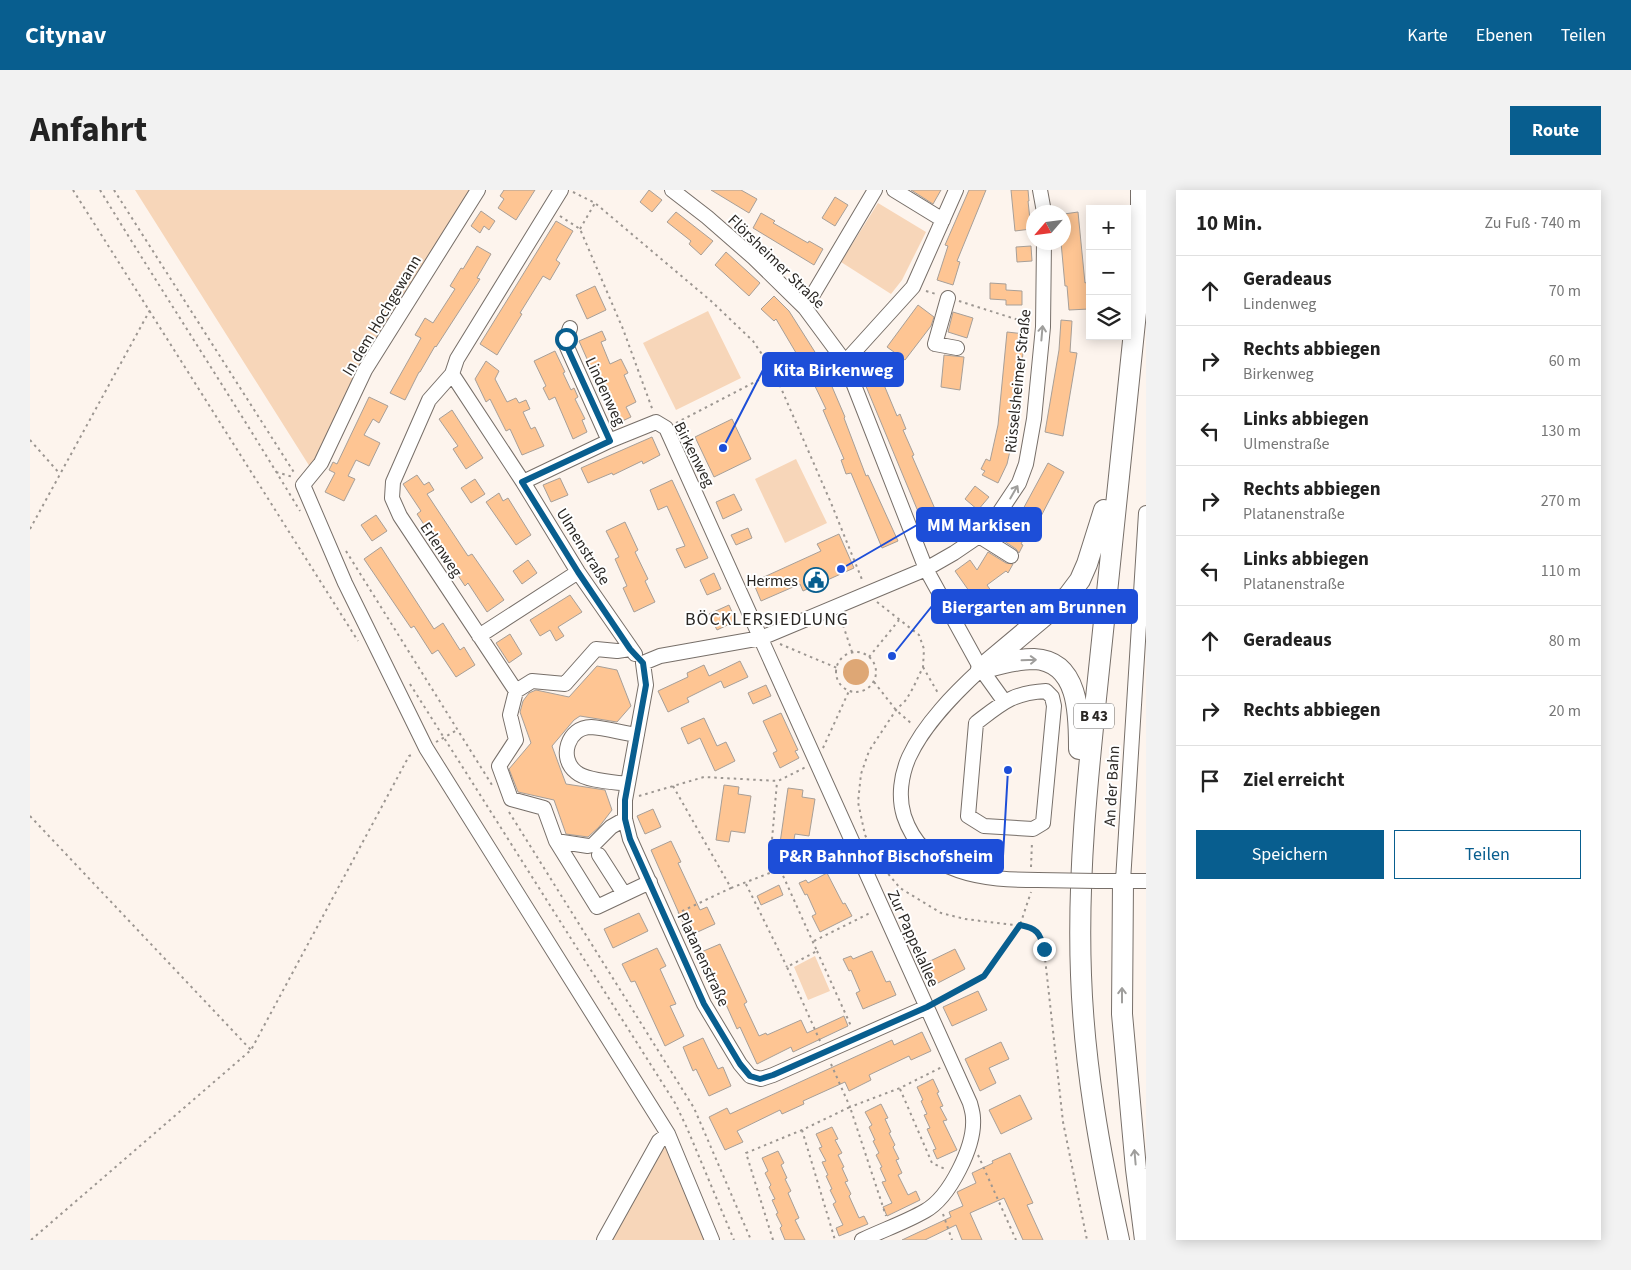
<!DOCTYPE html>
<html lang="de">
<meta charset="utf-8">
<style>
:root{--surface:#fff;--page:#f2f2f2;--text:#222;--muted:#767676;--line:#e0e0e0;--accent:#085e8f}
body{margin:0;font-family:"Source Sans 3",sans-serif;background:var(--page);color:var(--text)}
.controls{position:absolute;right:15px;top:15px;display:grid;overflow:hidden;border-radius:0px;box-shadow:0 2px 12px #0003}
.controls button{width:45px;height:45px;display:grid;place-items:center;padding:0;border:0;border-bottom:1px solid var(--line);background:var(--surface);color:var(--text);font:25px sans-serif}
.compass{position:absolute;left:996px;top:15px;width:45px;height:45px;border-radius:50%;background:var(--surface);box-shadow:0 2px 12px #0003;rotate:242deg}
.stop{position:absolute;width:15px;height:15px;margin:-11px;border:4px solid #085e8f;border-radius:50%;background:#fff}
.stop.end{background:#085e8f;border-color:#fff;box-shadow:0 1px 5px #0008}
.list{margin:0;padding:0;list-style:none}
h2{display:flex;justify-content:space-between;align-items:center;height:65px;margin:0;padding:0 20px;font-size:21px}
h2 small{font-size:16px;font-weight:400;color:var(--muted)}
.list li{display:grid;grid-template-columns:32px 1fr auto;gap:15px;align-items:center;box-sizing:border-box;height:70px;padding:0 20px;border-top:1px solid var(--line)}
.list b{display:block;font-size:19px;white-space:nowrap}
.list p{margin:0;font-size:16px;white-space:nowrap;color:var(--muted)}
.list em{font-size:16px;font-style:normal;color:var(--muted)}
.actions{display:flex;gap:10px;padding:15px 20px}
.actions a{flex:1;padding:11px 0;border:1px solid var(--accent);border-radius:0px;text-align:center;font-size:18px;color:var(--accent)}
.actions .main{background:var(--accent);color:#fff}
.icon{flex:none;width:28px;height:28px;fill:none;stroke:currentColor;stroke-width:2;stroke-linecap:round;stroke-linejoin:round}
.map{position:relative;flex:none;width:1116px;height:1050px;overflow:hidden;border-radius:0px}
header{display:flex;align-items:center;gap:30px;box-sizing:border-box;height:70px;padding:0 25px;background:var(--accent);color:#fff}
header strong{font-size:24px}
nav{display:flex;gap:28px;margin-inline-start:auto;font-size:18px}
.intro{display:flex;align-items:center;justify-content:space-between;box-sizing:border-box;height:120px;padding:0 30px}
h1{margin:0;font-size:35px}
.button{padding:12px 22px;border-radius:0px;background:var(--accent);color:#fff;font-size:18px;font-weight:700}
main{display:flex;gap:30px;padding:0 30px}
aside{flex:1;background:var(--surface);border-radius:0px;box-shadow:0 2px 12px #0003}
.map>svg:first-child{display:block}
.green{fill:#f7d6b9}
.water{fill:#dea775}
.building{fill:#fec593;stroke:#a79f98}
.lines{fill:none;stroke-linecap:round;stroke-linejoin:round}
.minor-casing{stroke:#776f69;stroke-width:16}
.highway-casing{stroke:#776f69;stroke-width:22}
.path{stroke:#9c9691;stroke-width:2;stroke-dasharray:2.5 4;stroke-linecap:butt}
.minor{stroke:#fff;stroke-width:14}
.highway{stroke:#fff;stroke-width:20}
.minor-bridge-casing{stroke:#776f69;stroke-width:16;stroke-linecap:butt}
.minor-bridge{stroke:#fff;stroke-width:14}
.oneway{stroke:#9f9e9c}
.route{stroke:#085e8f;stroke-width:6}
.labels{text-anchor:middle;stroke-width:4;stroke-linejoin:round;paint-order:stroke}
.shield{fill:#fff;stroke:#6a6866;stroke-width:1}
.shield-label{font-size:15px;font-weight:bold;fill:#2a2724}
.street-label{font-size:16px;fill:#2a2724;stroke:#fff}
.poi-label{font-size:16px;fill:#2a2724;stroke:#fff;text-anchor:end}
.neighbourhood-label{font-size:18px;letter-spacing:1px;fill:#2a2724;stroke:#fff}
.leader{fill:none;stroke:#1d4ed8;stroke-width:2}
.callout-dot{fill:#1d4ed8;stroke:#fff;stroke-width:2}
.callout{fill:#1d4ed8;stroke:#1d4ed8;stroke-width:2}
.callout-label{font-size:18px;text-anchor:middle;font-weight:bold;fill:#fff}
</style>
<header>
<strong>Citynav</strong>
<nav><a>Karte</a><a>Ebenen</a><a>Teilen</a></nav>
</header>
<div class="intro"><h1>Anfahrt</h1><a class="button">Route</a></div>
<main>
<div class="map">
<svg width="1116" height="1050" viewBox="0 0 1116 1050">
<rect width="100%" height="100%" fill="#fdf4ed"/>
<path class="green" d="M105 0H442L288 269 280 277Z
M848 13 896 42 872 90 861 104 811 72Z
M678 121 711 188 646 220 613 153Z
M766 269 797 333 755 353 725 289Z
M785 766 800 801 778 810 764 777Z
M634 956 640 957 678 1050H579L630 957Z"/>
<path class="water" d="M813 482a13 13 0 1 1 26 0a13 13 0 1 1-26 0Z"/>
<path class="building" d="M474 0H505L486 30 468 18 474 9 470 6Z
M619 0 632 10 622 22 610 12Z
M681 0H711L727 9 719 23Z
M881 0H911L903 14Z
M939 0H956L927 71 930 72 923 95 907 90 918 56 915 55Z
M981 0H998L999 11H998L1001 39 985 41Z
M805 7 818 15 805 36 792 28Z
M451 21 465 31 459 40 454 36 450 43 441 36Z
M646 22 683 51 671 65 659 54 661 51 637 32Z
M1048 22 1055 93 1057 92 1059 119 1039 120 1037 96H1035L1031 52H1034V24Z
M731 23 745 31 743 33 778 53 779 51 793 59 784 75 723 38Z
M526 31 543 41 526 70 530 73 520 90 513 86 490 123 492 124 467 165 450 154Z
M447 56 461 64 447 88 450 89 406 157 405 156 390 182H389L375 210 360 203 391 148 385 145 395 128 403 133 425 99 420 96 431 78 433 79Z
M1001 56 1002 71 987 72 986 57Z
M696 62 730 93 719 106 685 75Z
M960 93 976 94V100L992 101V115H976V110L960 109Z
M565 96 576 120 557 129 546 105Z
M744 106 759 121 790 170 775 178 746 129 744 131 731 119Z
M888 115 904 127 901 136 875 170 857 157Z
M923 122 943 128 937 148 918 142Z
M1031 130 1042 131 1040 162 1047 163 1033 246 1015 242 1029 160Z
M572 141 576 150 571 152 580 174 591 169 598 183 594 185 606 212 596 217 601 227 586 234 549 151Z
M977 142 995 144 985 239 977 274 968 293 952 285 955 281 951 279 956 269 960 271 968 235Z
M525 161 535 182 533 183 541 200 544 198 548 207 545 209 555 229 552 230 557 242 543 249 525 207 519 210 513 198 516 196 504 171Z
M914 165 934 167 930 200 911 197Z
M456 171 469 181 465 189 477 212 486 208 489 213 496 210 500 219 493 222 501 239 505 237 514 256 492 265 480 239 476 241 460 209 456 212 445 189Z
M844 171 867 226 870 224 876 239 873 240 884 265 882 266 915 342 899 348 828 177Z
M797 185 815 227 814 228 836 286 838 285 868 351 852 358 821 283 816 284 811 270 814 269 793 220 796 219 783 192Z
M339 207 358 216 349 233 343 229 334 245 350 253 339 276 326 270 318 286 325 289 314 311 295 302 305 283 299 280 303 272 307 274Z
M422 220 453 268 436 279 423 259 428 256 409 229Z
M702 229 721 269 684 287 665 247Z
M622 247 630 265 613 274 612 271 583 285 582 283 558 293 551 278Z
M1018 273 1034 282 1008 332 1004 330 991 354 993 355 989 363 986 359 974 351 979 342 977 341 989 319 992 321Z
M387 285 394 295 399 292 404 300 397 304 438 366 442 364 474 410 457 422 438 393 435 396 387 324 391 321 373 294Z
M530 288 538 305 521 312 513 295Z
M445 289 455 304 441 313 431 298Z
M642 290 678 368 655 378 646 359 655 356 637 316 628 320 620 300Z
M945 296 959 307 948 320 935 309Z
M469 303 473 311 478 308 501 345 486 355 456 312Z
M704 304 712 320 693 329 686 312Z
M346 325 357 341 342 351 331 335Z
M595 332 608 360 605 362 618 389 615 391 625 412 604 422 593 398 597 396 585 369 589 367 576 341Z
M718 338 722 348 706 355 701 345Z
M809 344 824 378 773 401 770 394 731 411 723 392 791 361 787 354Z
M351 357 404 439 413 433 430 460 434 457 445 475 426 487 408 460 402 464 384 436 381 438 334 369Z
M958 362 976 373 983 374 978 383 976 381 957 395 966 408 951 418 925 381 940 370 947 380Z
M498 370 507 383 492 394 483 381Z
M684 383 691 399 677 405 670 390Z
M540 405 552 422 528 437 534 446 526 451 520 440 510 446 500 430Z
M699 415 706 431 687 440 679 424Z
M480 444 492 464 479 473 466 453Z
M710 471 718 487 694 498 691 491 657 508 659 512 638 522 628 501 658 487 657 483 674 475 679 486Z
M567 476 587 480 601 516 587 532 550 526 544 530 522 556 536 594 575 600 582 620 569 637 558 647 536 644 524 610 488 602 479 579 501 553 490 522 493 511 499 503 506 500 539 507Z
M736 495 741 506 723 514 718 503Z
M751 523 768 560 765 561 769 568 750 578 743 563 747 561 733 531Z
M674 528 687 556 696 552 705 571 685 581 670 548 658 554 651 538Z
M694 595 709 597 708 604 721 606 715 643 701 641 699 652 686 650Z
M758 598 773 600 772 607 785 609 779 646 765 644 763 655 750 653Z
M623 619 631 637 615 644 607 626Z
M641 651 651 672 648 673 670 720 677 717 685 734 659 746 621 660Z
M797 683 813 714 815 713 822 726 790 742 782 726 786 724 777 704 775 705 769 693 776 690 778 693Z
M749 695 753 705 731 715 727 706Z
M609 723 618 741 583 758 574 739Z
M690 754 717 812 714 814 729 846 736 843 737 845 771 830 777 843 814 826 818 836 763 862 761 857 727 874 710 837 707 839 694 810 690 812 684 799 686 798 669 763Z
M627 758 636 776 630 779 646 814 640 816 654 846 635 856 605 791 601 792 592 774Z
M925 759 935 779 906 794 896 773Z
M842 761 856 792 860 791 866 805 833 819 826 803 830 801 821 780 819 781 813 769 821 766 823 769Z
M948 801 957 820 922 836 913 817Z
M892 842 901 861 881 870 879 866 839 885 841 890 819 901 815 892 773 911 774 914 752 924 750 920 707 941 713 952 695 960 679 927 697 918 700 924 862 850 864 855Z
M673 848 688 879 693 877 701 896 679 906 666 879 663 881 653 857Z
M971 852 979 869 959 878 966 893 950 901 935 869Z
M903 889 909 902 907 903 913 916 910 917 917 930 913 931 927 960 907 969 903 960 906 959 897 939 900 938 894 925 897 924 891 911 893 910 887 897Z
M990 905 1002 929 971 944 959 920Z
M851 914 858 928 855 929 861 942 859 943 865 955 863 957 869 969 866 970 872 983 868 985 878 1005 886 1001 890 1010 857 1026 853 1017 862 1013 852 992 856 991 850 978 852 977 846 965 849 963 843 951 845 950 839 937 842 935 835 922Z
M802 937 808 949 805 950 812 963 808 965 814 977 812 978 818 991 815 992 821 1004 819 1006 829 1028 834 1026 838 1034 809 1046 806 1038 813 1035 803 1014 806 1012 800 1000 802 999 796 986 798 985 792 972 796 971 789 958 792 957 786 944Z
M748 961 754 973 751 975 757 988 755 989 761 1001 758 1003 769 1028 765 1030 775 1050H755L750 1038 752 1036 746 1024 748 1023 742 1010 745 1009 739 997 741 995 735 983 738 981 732 968Z
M980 963 1003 1013 997 1015 1013 1050H993L974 1008 940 1023 952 1050H932L926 1035 895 1050H872L921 1027 919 1022 933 1016 927 1002 946 993 942 983 963 973 962 971Z"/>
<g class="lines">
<defs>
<path id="minor" d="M448 0 335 180 291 273 273 295 315 393 396 558 638 944 682 1050
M642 0 677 27 724 68 775 118 815 172 896 379 951 479 974 511
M864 0 913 30
M1010 0 1014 22
M918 108 905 154 927 158
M775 118 845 0
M540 138 536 149 537 157 579 251
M815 172 883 97 926 0
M422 184 493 292 548 382 605 464
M493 292 579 251 626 232 636 238 940 913C941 917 943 923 943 928 945 956 920 1007 895 1021 876 1032 853 1040 832 1050
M949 346 981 366
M449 446 548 382
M600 459 587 461 566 459 535 494 502 491 486 501 480 525 486 550 469 576 481 609 514 618 526 651 567 717 620 692
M613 473 630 466 731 448 896 379 924 363 949 346 965 329 989 293 996 274 1004 229 1013 137 1014 52
M613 473 616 495 595 610V629L600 649 674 814 710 874 720 886 731 889 743 885 897 817
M951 479C925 503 894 534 879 567 871 585 868 607 874 626 894 686 955 690 1008 690
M486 501 370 326 362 308 363 292 399 210 422 184 427 169 531 0
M1016 501 1022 507 1024 516 1013 633 1003 639 954 636 938 626 946 533C972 513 982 503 1016 501Z
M598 594C584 592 556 591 546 582 528 568 538 537 561 537 576 538 592 543 607 545
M526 651 558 656 563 655 581 637 595 629
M569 665 594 704
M1067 691H1116
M1093 691 1116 323
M574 1050 629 951 638 944"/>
<path id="highway" d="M958 477C973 473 988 469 1004 469 1050 471 1049 527 1049 559
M951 479 1038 406 1050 390 1057 374 1074 320
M1093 691 1092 824 1106 979 1115 1050
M1089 1050C1070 963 1054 874 1051 785 1047 679 1059 575 1070 470 1083 348 1095 225 1108 103L1111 45V0"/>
</defs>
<use href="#minor" class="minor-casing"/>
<use href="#highway" class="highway-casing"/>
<path class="path" d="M43 0 328 451
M70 0C136 108 205 213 270 321
M84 0 265 284
M543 2 565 13 681 111 723 151 744 182 801 313 833 392
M530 26 550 39 593 139 623 221
M550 39 565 13
M896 101 906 104
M929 111 1001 134
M646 233 744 182
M0 250 30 284
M246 282 263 287
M0 339 120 120
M316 361 462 595
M847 412 889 445 894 459 893 477 883 498 876 510 866 520 839 561 831 584 828 612 835 645 850 674 870 698 911 723 935 729 1000 737 1008 742 1014 759 1033 932 1057 1050
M811 429 822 462
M750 454 807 478
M806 482a20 20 0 1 1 40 0a20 20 0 1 1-40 0Z
M839 467 869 430
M893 477 908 503
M844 492 866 520 882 534
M380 494 645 913 657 938 704 1050
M406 552 427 540
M793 558 819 501
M643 596 701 698 648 723
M609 606 674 587 748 591 776 577
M479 622 664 918 721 1050
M0 626 221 860
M1001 677 1002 652
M716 694 757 777
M701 698 750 679 741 661 747 592
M861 707 870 698
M784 751 842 722
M787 761 821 836
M907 811 954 786 990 735 1001 702
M790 851 757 777 787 761 750 679 809 654
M801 874 820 917 870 898 912 877
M870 899 902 973 915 979
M772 940 805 1050
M948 965 986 1050
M913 1024 922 1050
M1 1050 221 860 379 566 384 564
M743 1050 716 963 772 940 820 917 856 1026"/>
<use href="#minor" class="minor"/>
<use href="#highway" class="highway"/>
<defs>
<path id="minor-bridge" d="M1008 690 1067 691"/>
</defs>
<use href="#minor-bridge" class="minor-bridge-casing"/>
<use href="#minor-bridge" class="minor-bridge"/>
</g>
<defs><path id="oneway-shaft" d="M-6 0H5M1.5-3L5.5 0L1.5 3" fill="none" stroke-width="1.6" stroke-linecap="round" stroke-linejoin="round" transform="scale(1.25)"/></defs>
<g class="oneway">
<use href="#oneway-shaft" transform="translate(1012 143) rotate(-85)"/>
<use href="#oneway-shaft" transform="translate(984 302) rotate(-60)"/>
<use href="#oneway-shaft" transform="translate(999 470) rotate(-2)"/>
<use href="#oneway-shaft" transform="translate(1092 805) rotate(-90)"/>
<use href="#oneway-shaft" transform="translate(1105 967) rotate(-95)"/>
</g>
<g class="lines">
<path class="route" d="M536 149 537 157 580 251 492 292 548 382 600 459 613 473 616 495 595 610V629L600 649 674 814 710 874 720 886 730 889 743 885 897 817 954 786 990 735C1007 738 1010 743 1014 759"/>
</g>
<defs>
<symbol id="civic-ring" viewBox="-11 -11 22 22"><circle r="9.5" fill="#fff" stroke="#085e8f" stroke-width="1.5"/><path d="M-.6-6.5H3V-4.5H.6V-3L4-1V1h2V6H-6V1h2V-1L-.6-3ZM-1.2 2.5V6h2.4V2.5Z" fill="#085e8f"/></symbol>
</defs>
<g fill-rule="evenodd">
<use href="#civic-ring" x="772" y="376" width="28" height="28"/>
</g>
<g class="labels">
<rect class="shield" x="1044" y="513.5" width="40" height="25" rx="4"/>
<g class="shield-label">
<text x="1064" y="531">B 43</text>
</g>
<g class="street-label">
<text transform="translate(747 71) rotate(44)" y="6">Flörsheimer Straße</text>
<text transform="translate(351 125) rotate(-59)" y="6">In dem Hochgewann</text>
<text transform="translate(987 191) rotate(-84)" y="6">Rüsselsheimer Straße</text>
<text transform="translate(576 201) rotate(65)" y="6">Lindenweg</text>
<text transform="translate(665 264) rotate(63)" y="6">Birkenweg</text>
<text transform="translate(554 356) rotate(58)" y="6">Ulmenstraße</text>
<text transform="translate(412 359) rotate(56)" y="6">Erlenweg</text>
<text transform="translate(1081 596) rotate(-87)" y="6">An der Bahn</text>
<text transform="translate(884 748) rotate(66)" y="6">Zur Pappelallee</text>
<text transform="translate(674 769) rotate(65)" y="6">Platanenstraße</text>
</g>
<g class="poi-label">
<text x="768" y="396">Hermes</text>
</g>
<g class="neighbourhood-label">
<text x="737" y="435">BÖCKLERSIEDLUNG</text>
</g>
</g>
<path class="leader" d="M693 258L733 180M811 379L887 335M862 466L902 416M978 580L973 666"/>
<g class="callout-dot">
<circle cx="693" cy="258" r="5"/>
<circle cx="811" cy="379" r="5"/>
<circle cx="862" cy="466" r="5"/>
<circle cx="978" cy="580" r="5"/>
</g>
<g class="callout">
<rect x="733" y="163" width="140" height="33" rx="5"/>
<rect x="887" y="318" width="124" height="33" rx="5"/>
<rect x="902" y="400" width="205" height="33" rx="5"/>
<rect x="739" y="650" width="234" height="33" rx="5"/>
</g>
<g class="callout-label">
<text x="803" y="186">Kita Birkenweg</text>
<text x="949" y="341">MM Markisen</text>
<text x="1004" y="423">Biergarten am Brunnen</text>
<text x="856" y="672">P&amp;R Bahnhof Bischofsheim</text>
</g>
</svg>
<div class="controls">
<button>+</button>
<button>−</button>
<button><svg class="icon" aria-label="layers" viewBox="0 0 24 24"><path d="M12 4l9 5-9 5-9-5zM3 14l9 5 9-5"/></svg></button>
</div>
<svg class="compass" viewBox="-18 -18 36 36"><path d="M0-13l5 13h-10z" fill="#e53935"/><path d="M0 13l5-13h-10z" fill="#767676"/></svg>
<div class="stop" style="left:536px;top:149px"></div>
<div class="stop end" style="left:1014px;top:759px"></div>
</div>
<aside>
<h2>10 Min.<small>Zu Fuß · 740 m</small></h2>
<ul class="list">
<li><svg class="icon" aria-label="ahead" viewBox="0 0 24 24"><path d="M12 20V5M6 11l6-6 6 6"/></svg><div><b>Geradeaus</b><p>Lindenweg</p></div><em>70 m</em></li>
<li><svg class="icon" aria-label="right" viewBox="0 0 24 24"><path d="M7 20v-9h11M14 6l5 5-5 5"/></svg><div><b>Rechts abbiegen</b><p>Birkenweg</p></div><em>60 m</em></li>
<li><svg class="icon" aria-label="left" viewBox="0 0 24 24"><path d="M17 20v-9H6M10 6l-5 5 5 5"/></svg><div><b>Links abbiegen</b><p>Ulmenstraße</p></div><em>130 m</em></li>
<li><svg class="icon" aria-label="right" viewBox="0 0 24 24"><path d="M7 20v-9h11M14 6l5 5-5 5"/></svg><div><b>Rechts abbiegen</b><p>Platanenstraße</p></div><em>270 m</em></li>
<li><svg class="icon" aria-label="left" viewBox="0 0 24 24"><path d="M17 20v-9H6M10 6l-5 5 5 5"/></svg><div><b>Links abbiegen</b><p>Platanenstraße</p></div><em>110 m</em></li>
<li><svg class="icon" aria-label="ahead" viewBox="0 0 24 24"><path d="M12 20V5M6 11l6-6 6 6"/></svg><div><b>Geradeaus</b></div><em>80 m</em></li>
<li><svg class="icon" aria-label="right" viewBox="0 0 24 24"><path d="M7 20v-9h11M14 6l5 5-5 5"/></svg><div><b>Rechts abbiegen</b></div><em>20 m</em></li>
<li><svg class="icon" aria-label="arrive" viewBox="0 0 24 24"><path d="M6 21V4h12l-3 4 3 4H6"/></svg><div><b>Ziel erreicht</b></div></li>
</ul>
<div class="actions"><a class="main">Speichern</a><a>Teilen</a></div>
</aside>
</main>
